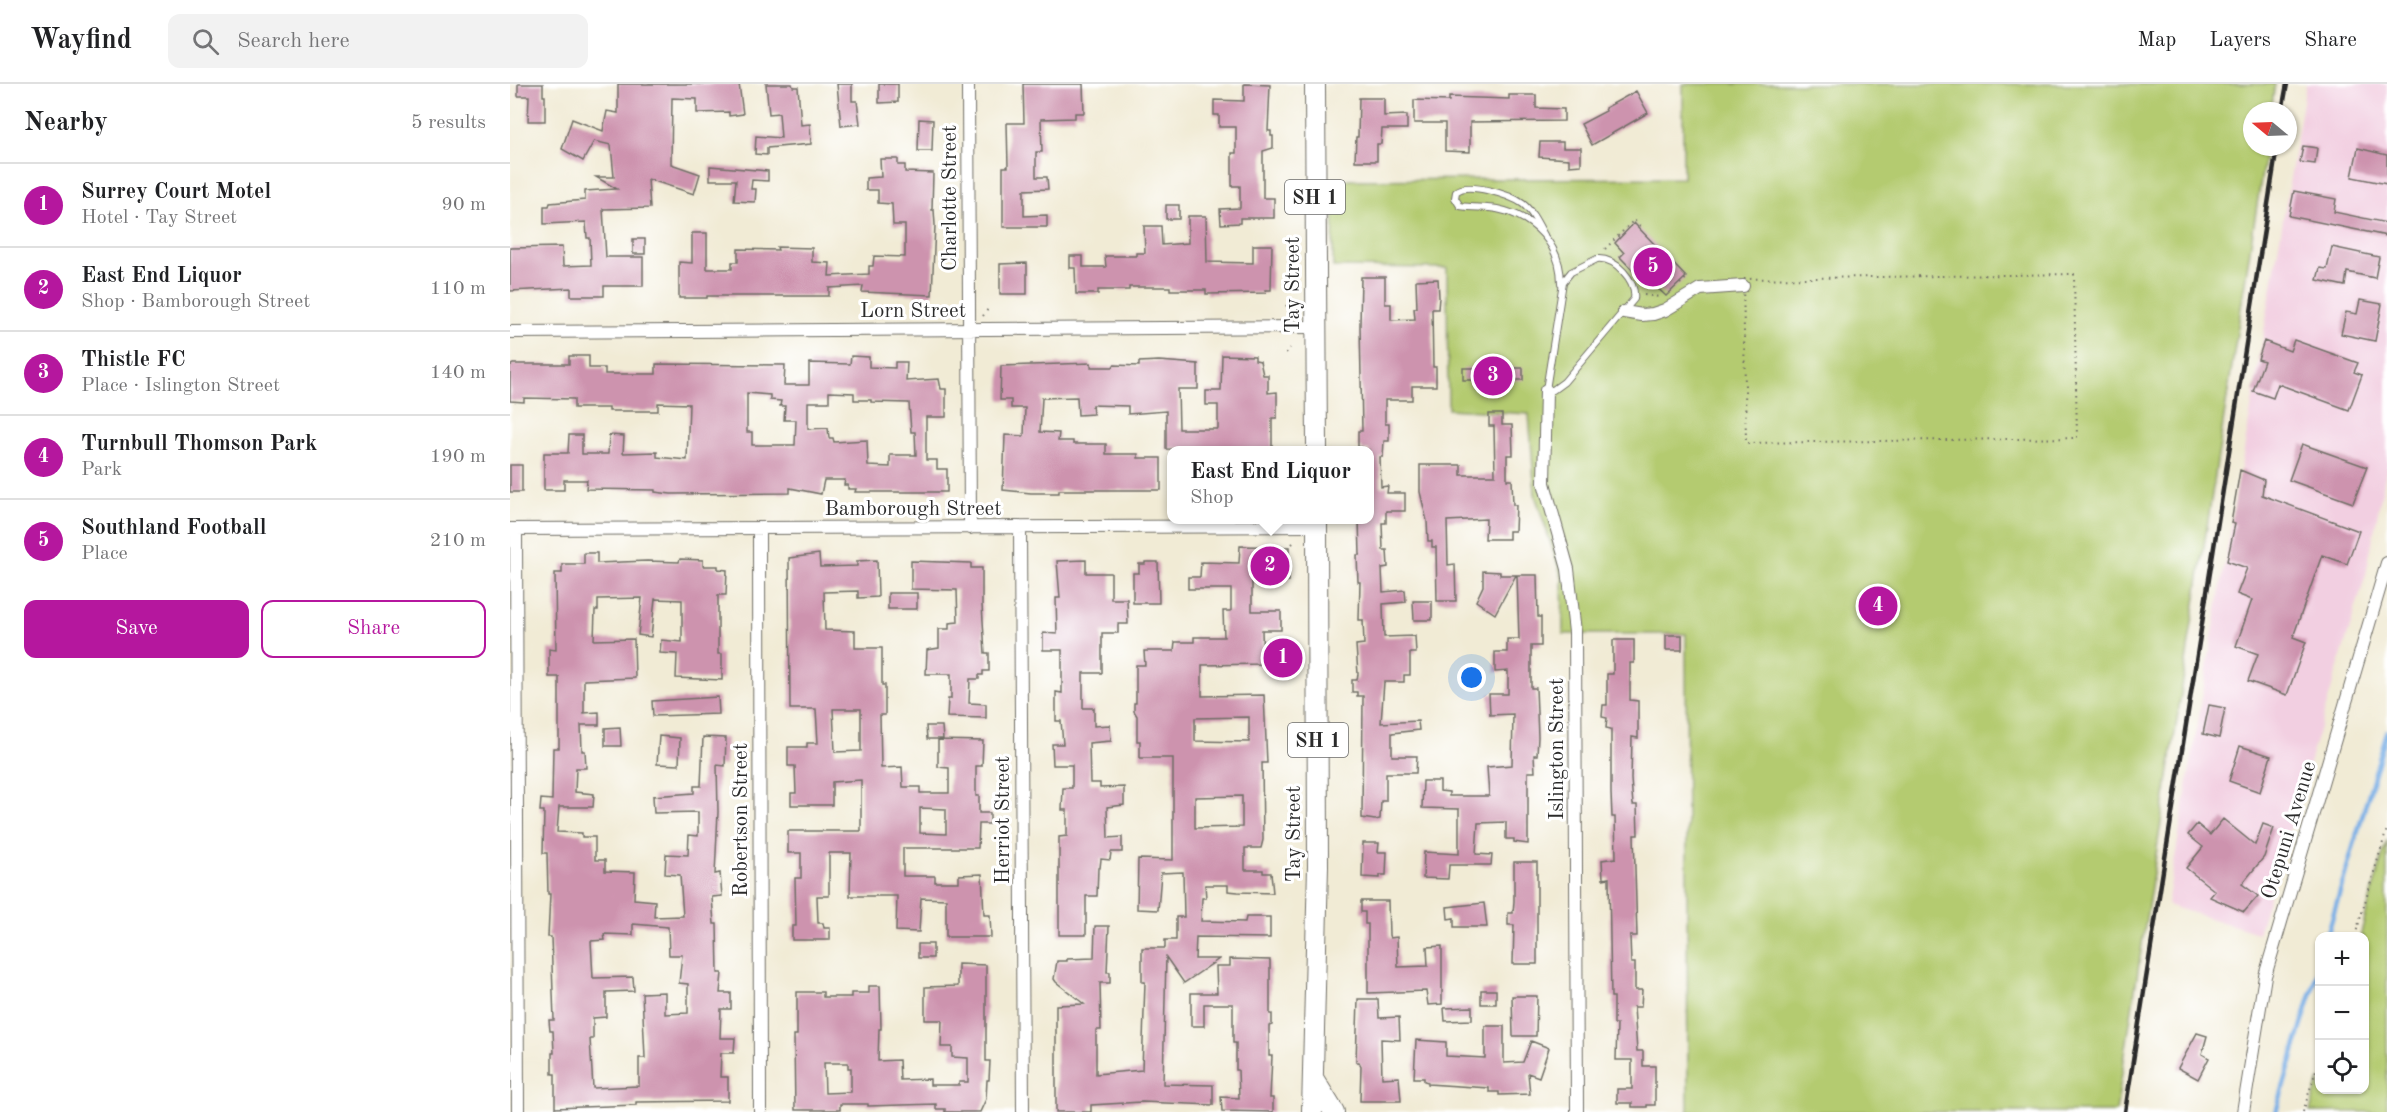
<!DOCTYPE html>
<meta charset="utf-8">
<style>
:root{--surface:#fff;--page:#f2f2f2;--text:#202124;--muted:#757577;--line:#e0e0e0;--accent:#b5179e}
body{margin:0;font-family:"Old Standard TT",serif;background:var(--page);color:var(--text)}
.controls{position:absolute;right:18px;bottom:18px;display:grid;overflow:hidden;border-radius:12px;box-shadow:0 2px 4px #0004}
.controls button{width:54px;height:54px;display:grid;place-items:center;padding:0;border:0;border-bottom:2px solid var(--line);background:var(--surface);color:var(--text);font:30px sans-serif}
.compass{position:absolute;left:1733px;top:18px;width:54px;height:54px;border-radius:50%;background:var(--surface);box-shadow:0 2px 4px #0004;rotate:289deg}
.you{position:absolute;left:962px;top:594px;width:21px;height:21px;margin:-15px;border:4px solid #fff;border-radius:50%;background:#1a73e8;box-shadow:0 0 0 9px #1a73e833}
.badge{display:grid;place-items:center;width:39px;height:39px;border-radius:50%;background:var(--accent);color:#fff;font-size:20px;font-weight:700}
.pin{position:absolute;translate:-50% -50%;border:3px solid #fff;box-shadow:0 2px 6px #0006}
.popup{position:absolute;left:657px;top:362px;width:207px;height:78px;box-sizing:border-box;display:grid;place-content:center;border-radius:12px;background:var(--surface);filter:drop-shadow(0 2px 4px #0005);font-size:20px;white-space:nowrap;color:var(--muted)}
.popup b{font-size:22px;color:var(--text)}
.popup::after{content:'';position:absolute;left:50%;top:100%;margin-left:-12px;border:12px solid transparent;border-top-color:var(--surface)}
.list{margin:0;padding:0;list-style:none}
h2{display:flex;justify-content:space-between;align-items:center;height:78px;margin:0;padding:0 24px;font-size:26px}
h2 small{font-size:20px;font-weight:400;color:var(--muted)}
.list li{display:grid;grid-template-columns:39px 1fr auto;gap:18px;align-items:center;box-sizing:border-box;height:84px;padding:0 24px;border-top:2px solid var(--line)}
.list b{display:block;font-size:22px;white-space:nowrap}
.list p{margin:0;font-size:20px;white-space:nowrap;color:var(--muted)}
.list em{font-size:20px;font-style:normal;color:var(--muted)}
.actions{display:flex;gap:12px;padding:18px 24px}
.actions a{flex:1;padding:14px 0;border:2px solid var(--accent);border-radius:12px;text-align:center;font-size:21px;color:var(--accent)}
.actions .main{background:var(--accent);color:#fff}
.icon{flex:none;width:33px;height:33px;fill:none;stroke:currentColor;stroke-width:2;stroke-linecap:round;stroke-linejoin:round}
.map{position:relative;flex:none;width:1877px;height:1028px;overflow:hidden}
header{display:flex;align-items:center;gap:36px;box-sizing:border-box;height:84px;padding:0 30px;background:var(--surface);border-bottom:2px solid var(--line)}
header strong{font-size:28px}
nav{display:flex;gap:33px;margin-inline-start:auto;font-size:21px}
.search{width:420px;height:54px;background:var(--page);display:flex;align-items:center;gap:15px;box-sizing:border-box;padding:0 21px;border-radius:12px;color:var(--muted);font-size:22px}
main{display:flex}
aside{flex:1;background:var(--surface)}
.map>svg:first-child{display:block}
.built{fill:#f2cfe1}
.green{fill:#b4cb70;stroke:#707b4e;stroke-width:1.5}
.lines{fill:none;stroke-linecap:round;stroke-linejoin:round}
.stream{stroke:#77aee6;stroke-width:4.5}
.building{fill:#cd93ae;fill-rule:evenodd}
.service-casing{stroke:#706e66;stroke-width:8}
.minor-casing{stroke:#706e66;stroke-width:14}
.trunk-casing{stroke:#706e66;stroke-width:22}
.path{stroke:#706e66;stroke-width:2;stroke-dasharray:1.5 4.5;stroke-linecap:butt}
.service{stroke:#fff;stroke-width:6}
.minor{stroke:#fff;stroke-width:12}
.trunk{stroke:#fff;stroke-width:20}
.rail{stroke:#2b2b2b;stroke-width:4.5}
.labels{text-anchor:middle;stroke-width:6;stroke-linejoin:round;paint-order:stroke}
.shield{fill:#fff;stroke:#6b6b6b;stroke-width:1.5}
.shield-label{font-size:20px;font-weight:bold;fill:#2b2b2b}
.street-label{font-size:21px;fill:#2b2b2b;stroke:#fff}
</style>
<header>
<strong>Wayfind</strong>
<div class="search"><svg class="icon" aria-label="search" viewBox="0 0 24 24"><circle cx="10" cy="10" r="6"/><path d="M15 15l6 6"/></svg>Search here</div>
<nav><a>Map</a><a>Layers</a><a>Share</a></nav>
</header>
<main>
<aside>
<h2>Nearby<small>5 results</small></h2>
<ul class="list">
<li><span class="badge">1</span><div><b>Surrey Court Motel</b><p>Hotel · Tay Street</p></div><em>90 m</em></li>
<li><span class="badge">2</span><div><b>East End Liquor</b><p>Shop · Bamborough Street</p></div><em>110 m</em></li>
<li><span class="badge">3</span><div><b>Thistle FC</b><p>Place · Islington Street</p></div><em>140 m</em></li>
<li><span class="badge">4</span><div><b>Turnbull Thomson Park</b><p>Park</p></div><em>190 m</em></li>
<li><span class="badge">5</span><div><b>Southland Football</b><p>Place</p></div><em>210 m</em></li>
</ul>
<div class="actions"><a class="main">Save</a><a>Share</a></div>
</aside>
<div class="map">
<svg width="1877" height="1028" viewBox="0 0 1877 1028">
<rect width="100%" height="100%" fill="#fff"/>
<filter id="ink" filterUnits="userSpaceOnUse"><feTurbulence type="fractalNoise" baseFrequency=".0167" numOctaves="2"/><feDisplacementMap in="SourceGraphic" scale="12" xChannelSelector="R" yChannelSelector="G"/><feConvolveMatrix kernelMatrix="1 2 1 2 8 2 1 2 1" color-interpolation-filters="sRGB"/></filter>
<filter id="wash" filterUnits="userSpaceOnUse"><feTurbulence type="fractalNoise" baseFrequency=".008" numOctaves="4" result="noise"/><feDisplacementMap in="SourceGraphic" scale="24" xChannelSelector="R" yChannelSelector="G"/><feGaussianBlur stdDeviation="1.35" result="paint"/><feColorMatrix in="noise" values="0 0 0 0 0 0 0 0 0 0 0 0 0 0 0 0 0 1.4 0 .05"/><feComposite in="paint" operator="in"/></filter>
<g filter="url(#wash)">
<rect width="100%" height="100%" fill="#f1ebd5"/>
<path class="built" d="M1796 0H1877V382L1856 490 1748 849 1657 821Z"/>
<path class="green" d="M1173 0H1765L1761 27H1742V63H1756L1606 1028H1178L1176 550H1053L1052 494 1025 411 1019 330 938 325 937 184 823 183 824 96 1173 94Z
M1877 756V1028H1800L1809 995 1810 1006H1854V852H1850Z"/>
<g class="lines">
<path class="stream" d="M1817 852 1877 648
M1766 1028 1810 880"/>
</g>
<g id="blocks">
<path class="building" d="M8 0H33V12H35V37H18L19 12H8Z
M108 0H229L233 30 219 32V28L187 29V15L162 14 161 80 190 90 184 110 138 95 140 124 93 125 96 173H133V202H94V212H61V204L0 207V164L52 163 53 182 81 181 80 154H77L76 138 34 140V122H39L40 119 75 116V107L107 105 86 93H104L101 61 84 57 73 77 52 65 62 35 93 47 97 27 108 29Z
M256 0H282L283 3H288L291 41 300 40 301 60 257 64V71L245 70 246 52 271 54 269 29 259 30Z
M327 0H342V17H347L350 40 331 42Z
M369 0H388V18L369 19Z
M513 0H573L574 29H565V34L531 35 532 68H526V93H537L538 105 514 106V132L537 131V143H493V83H498L497 39H514Z
M734 0 760 1 758 47H761V52H763V64L753 67V114H764V134H730V139L711 140 710 125 730 124V102H722V69H726V43H709V31H704V16L734 17Z
M1126 7 1138 29 1082 61 1071 40 1096 27 1095 24Z
M999 11H1026V24L1054 25V37L960 38V68L935 67V39H904V16L939 17V13L999 15Z
M849 14H874V32L897 31V45H872L871 60H867V77H845L846 53H848Z
M409 35 423 36 422 67H408Z
M1030 58H1053V64H1071V81L1059 82V75L1029 73Z
M1793 62 1807 64 1805 80 1790 78Z
M1848 64 1877 71V100L1842 93Z
M370 75H388V81H395V88L423 89 422 126H424L425 141 422 211 352 208 353 202 319 204V212H197V214H169V178L182 179V149H197V185H222V178H228V165L268 166 267 163 302 164V178L320 179 319 192 359 190V182H363L364 172 395 173V141H383L382 120 368 119V106H356V94L371 93Z
M200 82 258 87V97L242 96 241 105H246L245 118 224 117 226 96H200Z
M1784 107 1826 115 1824 128 1877 139V152L1779 132Z
M656 121H669V135H656Z
M678 132H696L697 178 743 179V161H762L761 206H755L756 209 696 210V206H660V203H619V206H588V210H566L565 184H560V172H573V183H596L595 172H626V169H635L634 142H651L652 161 678 159Z
M1124 139 1176 193 1156 212 1138 195 1135 199 1110 173 1114 169 1105 159Z
M123 155H135V170H123Z
M1822 163 1869 173 1865 194 1837 188 1835 202 1807 196 1810 184 1817 185Z
M517 179V210H490V180Z
M851 193H875V220H881V236L905 235 904 224H907L906 196 928 195 929 213 928 225H922L923 283H926V302H902V316H875V340H879V357H874L873 373H870L871 403 878 402 877 409H895V427H876V439H872L873 466H877L878 483 872 484 873 508 895 506 896 518 873 520 874 553 905 552 906 569H900V591H894V598H874L871 639 908 637 909 646 882 649V672H907L906 689H876V717H871L870 735 865 736 852 734 853 612H847V608H842V596H847L848 590 846 561 854 560 853 536H849L850 498H848L847 471H850L849 435H859V366H852V363H848V347H852L850 241Z
M1850 216 1872 220 1865 257 1831 250 1836 228 1847 230Z
M1784 256 1848 279 1844 288 1852 291 1839 326 1768 300 1763 314 1743 307 1754 277 1748 275 1754 257 1780 267Z
M712 271 745 272V276L750 277 753 291H758V309L767 308V334H762V366L656 365V327L618 330V322L582 321 583 330 568 331 567 313 532 314 530 348 549 349 548 357H563V360H596V370H628V374H651V406H549V409H521L493 406 495 351 514 352 515 324H501V316H490L491 282 581 279V283H603L604 281 629 282V278L649 277 688 280V305H668L669 345H708V321H696V307H711Z
M59 272H79V284H95V290H146V280L275 281 274 301H299V279L340 280 341 272 359 273V283L385 284V278H397L396 297 429 295 431 305H436V333H416V376H427V385H437V408H345L346 405H338V401H334L335 396H314L311 410 280 404V409L161 410 145 408V406L76 405 77 396H54V406H34V369H58L59 351H72V370H98L99 351 114 352 113 369 147 368V373L177 376 179 320 148 319V327H99V324H64V315L14 314V318L0 317V282L3 280H59ZM319 308 344 309V316H361V318L399 319 401 348H405L406 371H380V383L358 382 357 356 324 358 323 354H319L318 344 298 345V318H319ZM237 309 260 311V316L271 317 270 322H275L274 336H286L285 361H242V348H237Z
M953 284H1013V296H953Z
M979 330H992V341H1002L1003 371H997V396H1002L1003 421H1006L1005 447H999V455H975L976 435 937 437 938 481 945 480 946 517H927L926 463H922V457H918L917 437 910 408V381H951V391H985L984 342H979Z
M1792 360 1857 383 1843 419 1779 396Z
M0 381H12V408H0Z
M1730 386 1754 396 1752 411 1849 447 1837 480 1812 471 1783 553 1796 558 1777 611 1738 597 1748 570 1726 562 1742 516 1727 510 1737 484 1717 477 1725 440 1721 439Z
M730 462 779 463V497L742 498V527H771V546H752L753 580 692 581V612L754 611 757 679H752L753 756 751 764H735V786H753V789H761L763 809 728 808 718 807V801H695L696 814H692L691 837 735 838 736 833H760V854L686 853 685 875H709L674 899 656 873 653 1000 703 1001V1021L632 1018 581 1021V1028H546V921L574 920 546 898 544 895 547 877H557V875L584 874 585 842H599L597 888H600V899H590L591 946H586V990L632 986 635 898H632V864H655V856H666V833H674L673 788 651 789 648 826 627 825 628 775 663 776V674H630V657H627V632L624 627V619H626V581H635L634 567H664L665 558H684V553H714L713 527H721V505H678V493H690L691 478 729 479ZM739 633V658L685 657V634ZM732 712V743L685 744V713Z
M74 469H87V479L137 477 169 478 170 475 193 476V482H208V485L217 486 216 511H208V570H212V596L166 594 167 570 150 569 151 556 172 558V516L145 515 141 553 128 551 132 514 88 515V526H85L84 556 124 555 125 594 74 596V629L89 628V641H71L72 667H75L76 684H66L65 708 84 710 83 723H49L47 748 72 749V753H85V776H95V787L125 788 124 815 145 817 144 833 173 832 170 791 155 790 156 770 178 771 179 751 188 752V728L144 729 143 712 184 709V702H191L193 653 216 654 215 682 207 681 208 728 205 790 210 789 212 812 202 813 204 840H207L208 889H212L210 909H221V925H211L210 954H225L224 969H211L210 993H218V1017L126 1018V1021L45 1024V990H42V969H44L43 947H40L39 936H44L41 853H38L40 810H38L37 769H33L34 727H30L31 715 42 716 43 664H49V593H39V565L46 566 45 489H52V480H74ZM123 840 158 843 159 871H172L169 899 178 900V929L155 930V908L132 909 135 974H129V1002L83 1004 80 955H83V934L96 933V908L124 907 123 893 83 894 81 857 95 856 94 850 123 851Z
M309 470 310 483 347 482V477L367 476 368 513 348 514V507L314 508 315 546 345 547V564H372V601H375V631H370L371 684 392 683 393 703H410V709H439V684L428 683V656L473 657 472 682H466V712H469V729H480V740H469L468 764H393V792H425V798H449V791L472 790 474 831H480L481 853H436V815L411 814 409 848 386 847 387 812H340L341 769H319V812H307L308 839H313L314 844H320V856H282V842H286L285 794H291V769H278V747H351V696L322 698V721H281V709H286L285 682H278V663H297V659H308L306 625H280L279 474ZM323 625H351V667L325 668ZM410 724 436 725V750L410 749Z
M576 476V489H601V515H617L618 540H608V549H592V589H573V624H584V642L600 641 601 657 579 659 580 699H590V704L614 703V721L597 723 598 754 612 753V768H601L600 776 591 775 590 784H588L587 812H576V851H549V753L557 752V726H552L553 704H562V681H543L542 660H553L551 637H546V608L552 609V566H533V549L547 550 546 514H550L547 477Z
M401 477 461 479V484H472V521L475 569H479V587H473V591H469V595H460L459 619 476 620V634L437 633 438 615H441V590H416L417 566 429 564V545H439V539L448 538 447 506 401 505Z
M635 478H648L649 519H623V489H629V480H635Z
M973 487 990 488V491H1006L985 530 966 517 973 502Z
M1007 491H1027L1028 533H1031V562H1021V604H1026L1028 653 1027 671H1024L1025 688H1018V760L1004 758V755H996V738L968 739 966 770 982 771 981 781H939L938 795 913 794 914 768 949 770V725L912 724 913 697H930V707L939 708V712H979L977 683 1002 681 1003 630 980 631 979 610H998V587L985 588V568H997V555H1009Z
M378 509H407V525H378Z
M903 517H922V536H904Z
M1156 551H1172V566H1156Z
M1103 556H1124V579H1120V616L1128 617V654L1122 653 1121 695 1123 721H1127L1128 751H1124L1127 852H1120L1121 879H1125V906H1132L1131 923H1124L1127 967H1133V982H1145V1021H1137V1023H1122V1019H1107V1005H1122V976H1106L1107 940H1104V913H1101L1099 794 1093 795 1092 776 1106 774 1105 733H1102L1101 709V645L1096 644 1097 634 1092 633 1093 621H1097V590H1103Z
M208 613 209 630 143 632 142 617Z
M1699 621 1715 624 1709 654 1693 650Z
M416 642H432L433 655H417Z
M110 643 111 662H95V644Z
M149 652 170 654 169 681 147 680Z
M1730 662 1761 672 1750 708 1719 697Z
M1713 735 1745 761 1753 740 1764 744 1754 773 1732 800 1748 812 1734 828 1700 813 1705 807 1676 784 1693 763 1678 751 1687 740 1700 751Z
M853 759H869L868 768H877L876 791H870V794L852 793Z
M1004 778H1027V880H1003L1004 841H998V829H1003L1004 817Z
M851 817H878L879 851 880 854 887 853 888 883 918 882 917 863 932 862V920L918 921 916 907 858 909V840H855V828H851Z
M974 819 977 843H944V834L938 835 937 823Z
M408 860H423V874H408Z
M720 875 760 876V930H762V941L759 942V972H762L760 1014H763V1028L712 1027 711 1013 729 1014 728 986H726V959H723V920H694V942H681V909H707L706 882H720Z
M448 880 476 881V977H480L479 996H477L476 1015 470 1028H435V1025H426V1020L358 1022V1020H330V1026H285L284 951H287V908H313V913H341V909H359V902H370L371 945H369L368 977 389 976 390 996 420 995V1001H449V998H458V974L442 973V963H431L432 936H415V903L448 902ZM314 979H338V984H341V1008L315 1009Z
M971 906H986V920H971Z
M1002 912H1027L1026 952H1003Z
M848 915H868L869 934 889 933 890 956 871 955 872 994 889 993 891 1017H850L851 982 849 978H846Z
M962 923V936L935 937 934 924Z
M975 942H994V979L1013 978 1021 957 1039 964 1029 993 1018 989 1020 1010 989 1011V1008H979V1004L918 1000V998L914 997V994H904L906 956 936 958V972L975 974Z
M1687 949 1697 952 1692 970 1699 974 1688 995 1668 984Z"/>
</g>
</g>
<g filter="url(#ink)">
<use href="#blocks" fill-opacity="0" stroke="#706e66" stroke-width="1.5"/>
<g class="lines">
<defs>
<path id="service" d="M1034 151C1028 140 1022 127 1013 120 1001 111 957 97 946 108L945 114 950 122C963 124 975 123 987 125 1024 132 1051 161 1051 199
M1087 175C1105 173 1127 197 1124 215L1054 298 1043 306H1036L1053 198 1061 188Z"/>
<path id="minor" d="M458 0 460 444
M1114 228 1132 231 1143 230 1155 226 1190 205 1233 202
M0 248 806 243
M1036 306 1034 399 1058 485 1065 548 1067 1028
M510 443 513 1028
M249 444 250 1028
M0 445 807 442
M6 445 8 1028
M1733 1028 1755 892 1877 479"/>
<path id="trunk" d="M805 0 807 366
M803 994 824 1028
M802 1028 808 782 807 436"/>
</defs>
<use href="#service" class="service-casing"/>
<use href="#minor" class="minor-casing"/>
<use href="#trunk" class="trunk-casing"/>
<path class="path" d="M1095 165 1124 136 1132 144
M1564 190 1567 354 1236 359 1233 195Z
M1170 200 1179 192
M1134 211 1149 213
M776 221 779 226
M473 232 478 225
M776 269 780 264
M782 460 784 458
M1845 852 1877 745
M1793 1028 1810 973"/>
<use href="#service" class="service"/>
<use href="#minor" class="minor"/>
<use href="#trunk" class="trunk"/>
<path class="rail" d="M1772 27 1777 0
M1615 1028 1767 63"/>
</g>
</g>
<g class="labels">
<g class="shield">
<rect x="775" y="96" width="60" height="34" rx="4.5"/>
<rect x="778" y="639" width="60" height="34" rx="4.5"/>
</g>
<g class="shield-label">
<text x="805" y="120">SH 1</text>
<text x="808" y="663">SH 1</text>
</g>
<g class="street-label">
<text transform="translate(439 114) rotate(-90)" y="7">Charlotte Street</text>
<text transform="translate(782 201) rotate(-90)" y="7">Tay Street</text>
<text x="403" y="233">Lorn Street</text>
<text x="403" y="431">Bamborough Street</text>
<text transform="translate(1046 665) rotate(-90)" y="7">Islington Street</text>
<text transform="translate(230 736) rotate(-90)" y="7">Robertson Street</text>
<text transform="translate(492 736) rotate(-90)" y="7">Herriot Street</text>
<text transform="translate(1778 746) rotate(-73)" y="7">Otepuni Avenue</text>
<text transform="translate(783 750) rotate(-90)" y="7">Tay Street</text>
</g>
</g>
</svg>
<div class="controls">
<button>+</button>
<button>−</button>
<button><svg class="icon" aria-label="locate" viewBox="0 0 24 24"><circle cx="12" cy="12" r="6"/><path d="M12 2v4M12 18v4M2 12h4M18 12h4"/></svg></button>
</div>
<svg class="compass" viewBox="-18 -18 36 36"><path d="M0-13l5 13h-10z" fill="#e53935"/><path d="M0 13l5-13h-10z" fill="#757577"/></svg>
<div class="you"></div>
<div class="pin badge" style="left:773px;top:574px">1</div>
<div class="pin badge" style="left:760px;top:482px">2</div>
<div class="popup"><b>East End Liquor</b>Shop</div>
<div class="pin badge" style="left:983px;top:292px">3</div>
<div class="pin badge" style="left:1368px;top:522px">4</div>
<div class="pin badge" style="left:1143px;top:183px">5</div>
</div>
</main>
